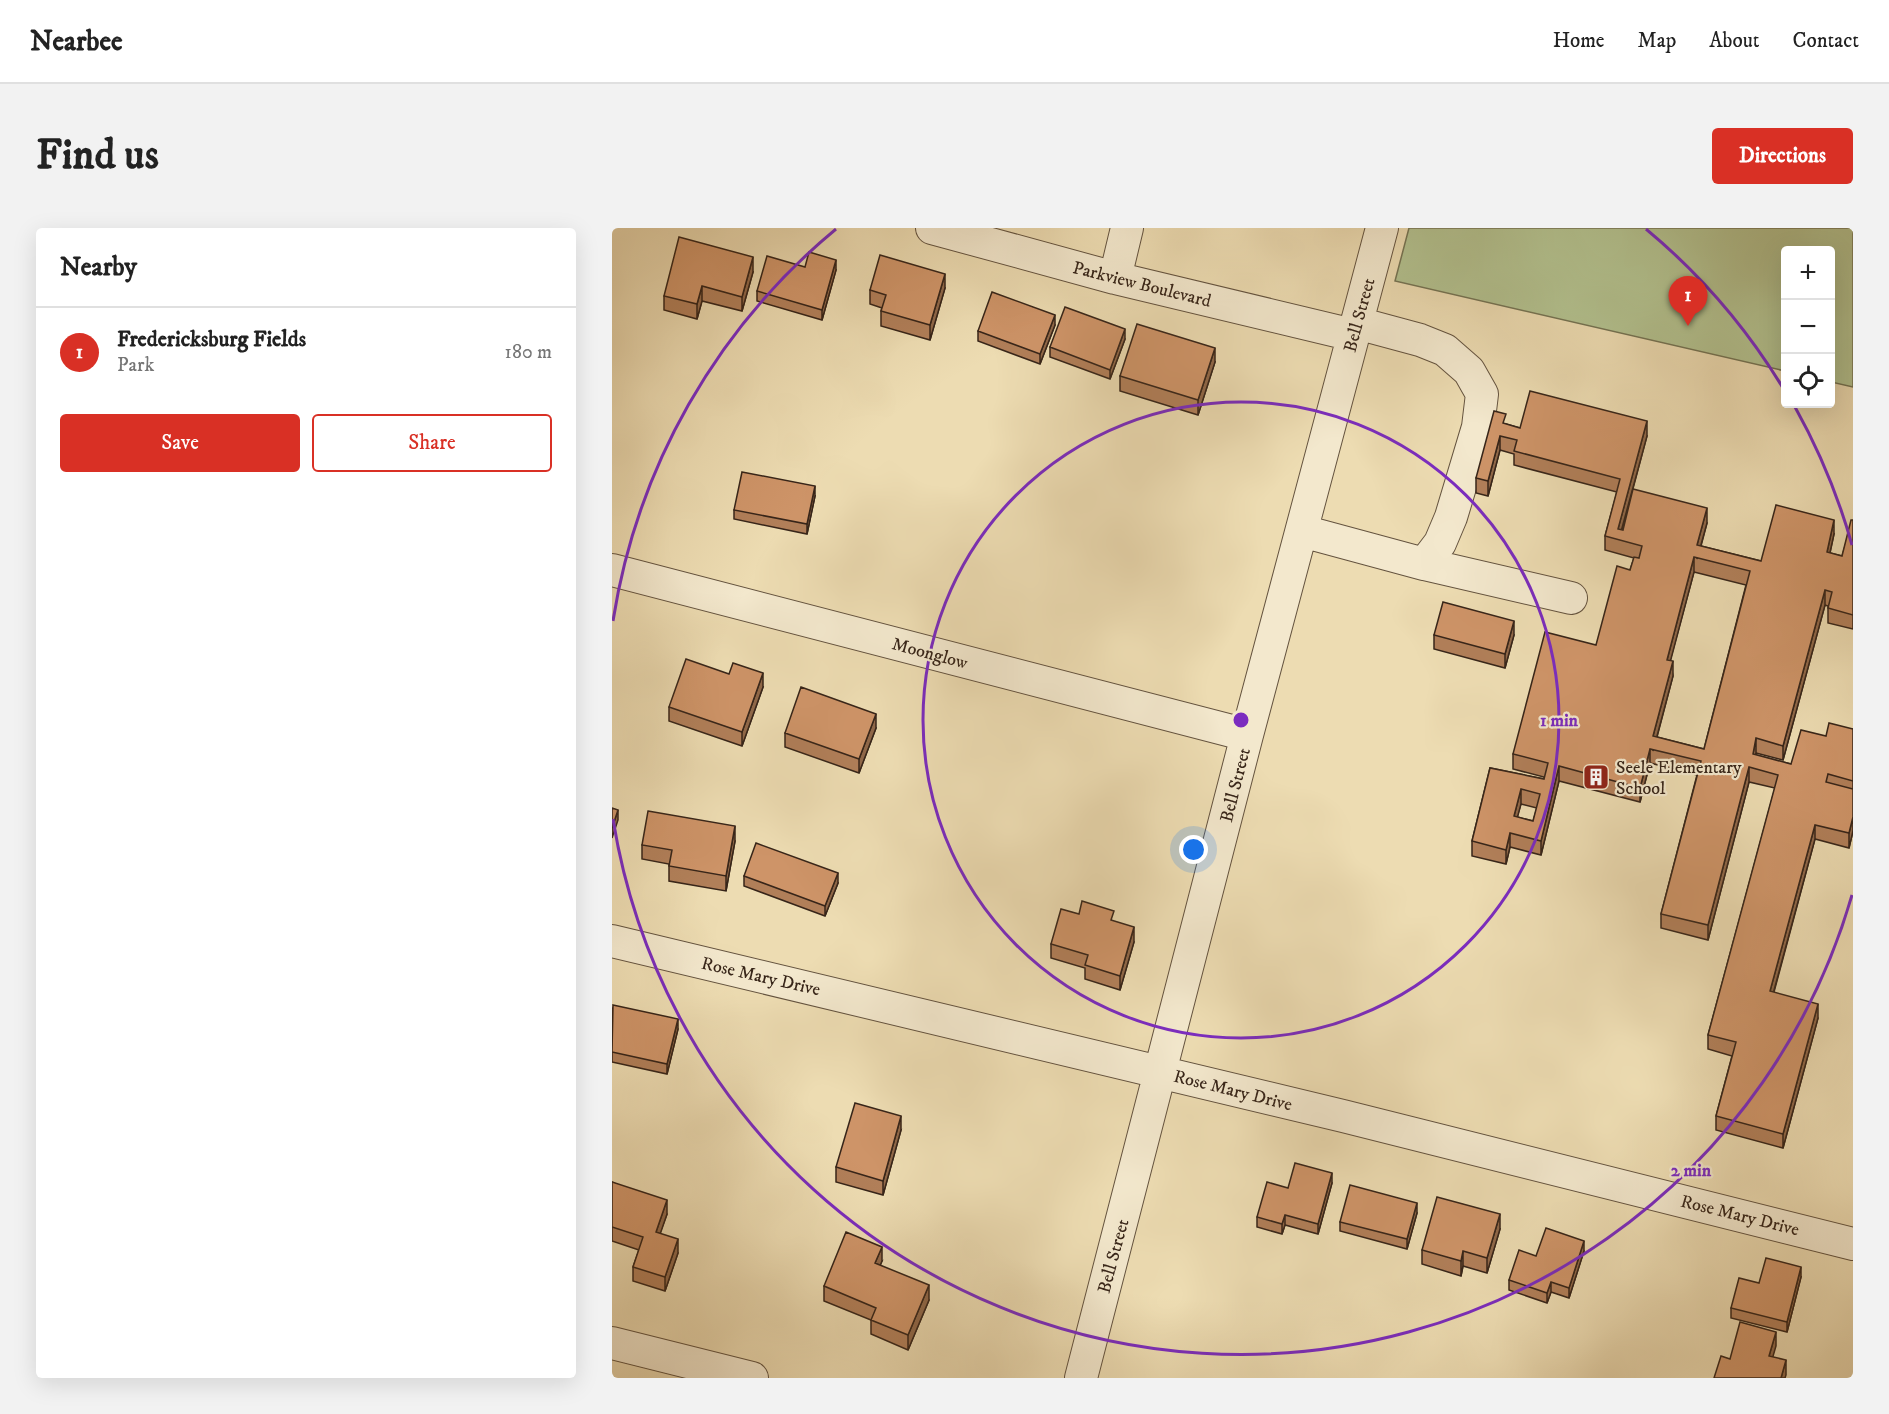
<!DOCTYPE html>
<meta charset="utf-8">
<style>
:root{--surface:#fff;--page:#f2f2f2;--text:#222;--muted:#767676;--line:#e0e0e0;--accent:#d93025}
body{margin:0;font-family:"IM FELL DW Pica",serif;background:var(--page);color:var(--text)}
.controls{position:absolute;right:18px;top:18px;display:grid;overflow:hidden;border-radius:6px;box-shadow:0 6px 24px #0002}
.controls button{width:54px;height:54px;display:grid;place-items:center;padding:0;border:0;border-bottom:2px solid var(--line);background:var(--surface);color:var(--text);font:30px sans-serif}
.you{position:absolute;left:582px;top:622px;width:21px;height:21px;margin:-15px;border:4px solid #fff;border-radius:50%;background:#1a73e8;box-shadow:0 0 0 9px #1a73e833}
.badge{display:grid;place-items:center;width:39px;height:39px;border-radius:50%;background:var(--accent);color:#fff;font-size:20px;font-weight:700}
.pin{position:absolute;translate:-50% -50px;filter:drop-shadow(0 2px 3px #0008)}
.pin::after{content:'';position:absolute;top:32px;width:21px;height:18px;background:inherit;clip-path:polygon(0 0,100% 0,50% 100%)}
.list{margin:0;padding:0;list-style:none}
h2{display:flex;justify-content:space-between;align-items:center;height:78px;margin:0;padding:0 24px;font-size:26px}
h2 small{font-size:20px;font-weight:400;color:var(--muted)}
.list li{display:grid;grid-template-columns:39px 1fr auto;gap:18px;align-items:center;box-sizing:border-box;height:90px;padding:0 24px;border-top:2px solid var(--line)}
.list b{display:block;font-size:22px;white-space:nowrap}
.list p{margin:0;font-size:20px;white-space:nowrap;color:var(--muted)}
.list em{font-size:20px;font-style:normal;color:var(--muted)}
.actions{display:flex;gap:12px;padding:18px 24px}
.actions a{flex:1;padding:14px 0;border:2px solid var(--accent);border-radius:6px;text-align:center;font-size:21px;color:var(--accent)}
.actions .main{background:var(--accent);color:#fff}
.icon{flex:none;width:33px;height:33px;fill:none;stroke:currentColor;stroke-width:2;stroke-linecap:round;stroke-linejoin:round}
.map{position:relative;flex:none;width:1241px;height:1150px;overflow:hidden;border-radius:6px}
header{display:flex;align-items:center;gap:36px;box-sizing:border-box;height:84px;padding:0 30px;background:var(--surface);border-bottom:2px solid var(--line)}
header strong{font-size:28px}
nav{display:flex;gap:33px;margin-inline-start:auto;font-size:21px}
.intro{display:flex;align-items:center;justify-content:space-between;box-sizing:border-box;height:144px;padding:0 36px}
h1{margin:0;font-size:42px}
.button{padding:15px 27px;border-radius:6px;background:var(--accent);color:#fff;font-size:21px;font-weight:700}
main{display:flex;gap:36px;padding:0 36px}
aside{flex:1;background:var(--surface);border-radius:6px;box-shadow:0 6px 24px #0002}
.map>svg:first-child{display:block}
.green{fill:#b3c290;stroke:#757454;stroke-width:1.5}
.lines{fill:none;stroke-linecap:round;stroke-linejoin:round}
.minor-casing{stroke:#64533f;stroke-width:34}
.minor{stroke:#f3e8cd;stroke-width:32}
.wall{fill:#b17f59;stroke:#372519;stroke-width:1.5;fill-rule:evenodd}
.shaded-wall{fill:#906849;stroke:#372519;stroke-width:1.5}
.building{fill:#ce9468;stroke:#372519;stroke-width:1.5;fill-rule:evenodd}
.ring{fill:none;stroke:#7b2cbf;stroke-width:3}
.labels{text-anchor:middle;stroke-width:4.5;stroke-linejoin:round;paint-order:stroke}
.street-label{font-size:18px;fill:#372519;stroke:#f3e8cd}
.poi-label{font-size:18px;fill:#372519;stroke:#f3e8cd;text-anchor:start}
.centre{fill:#7b2cbf;stroke:#f3e8cd;stroke-width:3}
.ring-label{font-size:18px;text-anchor:middle;font-weight:bold;fill:#7b2cbf;stroke:#f3e8cd;stroke-width:4.5;stroke-linejoin:round;paint-order:stroke}
</style>
<header>
<strong>Nearbee</strong>
<nav><a>Home</a><a>Map</a><a>About</a><a>Contact</a></nav>
</header>
<div class="intro"><h1>Find us</h1><a class="button">Directions</a></div>
<main>
<aside>
<h2>Nearby<small></small></h2>
<ul class="list">
<li><span class="badge">1</span><div><b>Fredericksburg Fields</b><p>Park</p></div><em>180 m</em></li>
</ul>
<div class="actions"><a class="main">Save</a><a>Share</a></div>
</aside>
<div class="map">
<svg width="1241" height="1150" viewBox="0 0 1241 1150">
<rect width="100%" height="100%" fill="#eddcb2"/>
<filter id="stains"><feTurbulence type="fractalNoise" baseFrequency=".00333" numOctaves="4"/><feColorMatrix values="0 0 0 0 .2 0 0 0 0 .09 0 0 0 0 .02 0 0 0 .5 -.17"/></filter>
<radialGradient id="worn" r=".72"><stop offset=".6" stop-color="#630" stop-opacity="0"/><stop offset="1" stop-color="#630" stop-opacity=".3"/></radialGradient>
<path class="green" d="M797 0H1241V159L1219 154 1218 22H1174L1173 143 783 53Z"/>
<g class="lines">
<defs>
<path id="minor" d="M320 0 503 50 741 107
M503 50 515 0
M690 303 812 336 828 315 839 289 866 199 870 166 857 143 833 122 808 112 745 95
M812 336 959 370
M0 342 635 507
M0 713 731 888 1241 1016
M0 1115 140 1150
M469 1150 635 507 770 0"/>
</defs>
<use href="#minor" class="minor-casing"/>
<use href="#minor" class="minor"/>
</g>
<path class="wall" d="M193 39 224 42 210 92 145 73V63Z
M141 44 130 83 90 73 85 91 52 82V68Z
M333 60 318 112 269 98V83L270 80 258 76V62Z
M443 97 428 136 366 113V103Z
M513 111 498 151 438 129V119Z
M603 134 586 187 508 163V148Z
M894 196 908 200 1035 208 1010 302 1095 295 1089 318 1149 333 1222 306 1218 325 1230 328 1241 292V401L1216 395V378L1213 377 1171 532 1144 525V527L1179 536 1214 508 1241 501V603L1237 620 1203 611 1162 764 1206 790 1171 920 1104 902V888L1120 828 1096 821V807L1163 560 1137 554 1096 712 1049 700V686L1085 547 1038 535 1028 574 947 553 929 627 898 619 894 636 860 628V613L878 540 932 551V549L901 541V526L984 417 1018 342 1022 330 993 322V308L1005 264 902 237V226L888 222 876 268 864 265V250ZM1082 344 1134 357 1092 521 1045 509 1061 448 1058 433ZM909 576 925 580 921 593 905 589Z
M203 268 195 306 122 291V282Z
M822 407H902L893 440 822 421Z
M151 459 130 518 57 493V479Z
M264 500 247 545 173 519V505Z
M123 613 114 663 57 653V636L30 631V617Z
M132 648 226 655 213 688 132 658Z
M467 686 522 714 508 762 473 751V740L439 730V716Z
M0 780 66 801 55 846 0 834Z
M289 902 271 967 224 954V939Z
M0 954 55 986 48 1005 66 1025 53 1063 21 1053V1039L27 1022 0 1013Z
M720 955 706 1006 673 997 670 1006 645 999V989L676 960Z
M805 985 795 1021 728 1003V994Z
M888 1001 875 1045 851 1038 849 1048 810 1036V1022Z
M972 1023 957 1070 939 1064 935 1075 897 1062V1052L924 1028Z
M270 1033 268 1037 317 1072 296 1122 259 1106V1092L212 1073V1058Z
M1189 1049 1175 1104 1119 1090V1080L1147 1055Z"/>
<path class="shaded-wall" d="M141 29V44L130 83V69Z
M224 32V42L210 92V82Z
M333 46V60L318 112V97Z
M90 58V73L85 91V76Z
M443 87V97L428 136V126Z
M513 101V111L498 151V142Z
M603 120V134L586 187V172Z
M1035 193V208L1007 311 1006 301Z
M888 208V222L876 268V253Z
M203 258V268L195 306V296Z
M1095 280V295L1085 331V317Z
M1222 292V306L1215 338V324Z
M1082 329V344L1055 446V432Z
M1213 362V377L1171 532V518Z
M902 393V407L893 440V426Z
M1061 433V448L1041 523V508Z
M151 445V459L130 518V504Z
M264 486V500L247 545V531Z
M1144 510V525L1141 540V526Z
M1038 521V535L1028 574V560Z
M947 538V553L929 627V613Z
M1137 539V554L1096 712V697Z
M909 561V576L902 602V588Z
M6 582V592L0 610V600Z
M1241 589V603L1237 620V605Z
M1203 597V611L1158 777V763Z
M123 598V613L114 663V648Z
M898 605V619L894 636V622Z
M226 645V655L213 688V678Z
M522 699V714L508 762V748Z
M1206 776V790L1171 920V906Z
M66 791V801L55 846V836Z
M289 888V902L271 967V953Z
M720 945V955L706 1006V996Z
M55 972V986L44 1018V1004Z
M805 975V985L795 1021V1011Z
M888 986V1001L875 1045V1030Z
M673 987V997L670 1006V996Z
M66 1011V1025L53 1063V1049Z
M972 1013V1023L957 1070V1060Z
M270 1019V1033L263 1050V1035Z
M851 1023V1038L849 1048V1033Z
M1189 1039V1049L1175 1104V1094Z
M939 1054V1064L935 1075V1065Z
M317 1057V1072L296 1122V1107Z
M1164 1104V1118L1157 1142V1128Z
M1174 1132V1147L1173 1150H1169Z"/>
<path class="building" d="M67 9 141 29 130 69 90 58 85 76 52 68Z
M197 24 224 32 210 82 145 63 155 28 193 39Z
M268 27 333 46 318 97 269 83 274 67 258 62Z
M380 64 443 87 428 126 366 103Z
M453 79 513 101 498 142 438 119Z
M525 96 603 120 586 172 508 148Z
M918 163 1035 193 1006 301 1011 302 1021 261 1095 280 1085 317 1149 333 1164 277 1222 292 1215 324 1230 328 1239 292H1241V387L1216 380 1220 364 1213 362 1171 518 1144 510 1141 526 1179 536 1189 502 1214 508 1217 495 1241 501V553L1216 546 1214 554 1241 561V589L1237 605 1203 597 1158 763 1206 776 1171 906 1104 888 1124 814 1096 807 1166 547 1137 539 1096 697 1049 686 1089 533 1038 521 1028 560 947 538 929 613 898 605 894 622 860 613 878 540 932 551 936 535 901 526 933 404 984 417 1005 338 1018 342 1022 329 1027 330 1030 318 993 308 1008 251 902 223 905 212 888 208 876 253 864 250 882 183 894 186 891 195 908 200ZM1082 329 1138 343 1092 521 1041 508 1061 433 1055 432ZM909 561 928 566 921 593 902 588Z
M130 244 203 258 195 296 122 282Z
M831 374 902 393 893 426 822 407Z
M74 431 117 446 121 435 151 445 130 504 57 479Z
M189 459 264 486 247 531 173 505Z
M0 580 6 582 0 600Z
M36 583 123 598 114 648 57 638 60 622 30 617Z
M144 615 226 645 213 678 132 648Z
M470 673 502 683 499 692 522 699 508 748 473 737 476 727 439 716 449 681 467 686Z
M1 777 66 791 55 836 0 824Z
M243 875 289 888 271 953 224 939Z
M683 935 720 945 706 996 673 987 670 996 645 989 655 954 676 960Z
M0 954 55 972 44 1004 66 1011 53 1049 21 1039 31 1009 0 999Z
M738 957 805 975 795 1011 728 994Z
M825 969 888 986 875 1030 851 1023 849 1033 810 1022Z
M934 1000 972 1013 957 1060 939 1054 935 1065 897 1052 907 1022 924 1028Z
M234 1004 270 1019 263 1035 317 1057 296 1107 259 1092 264 1080 212 1058Z
M1154 1030 1189 1039 1175 1094 1119 1080 1127 1050 1147 1055Z
M1128 1094 1164 1104 1157 1128 1174 1132 1169 1150H1102L1109 1128 1118 1131Z"/>
<g class="ring">
<circle cx="629" cy="492" r="318"/>
<path d="M1240 667A636 636 0 0 1 1 591M1 393A636 636 0 0 1 224 1M1034 1A636 636 0 0 1 1171 160M1183 179A636 636 0 0 1 1240 317"/>
</g>
<defs>
<symbol id="building-square" viewBox="-11 -11 22 22"><rect x="-9" y="-9" width="18" height="18" rx="4" fill="#8f2418" stroke="#f3e8cd"/><path d="M-4-6H4V6H1V3H-1V6H-4ZM-2.5-4.3h1.7v1.8h-1.7ZM.8-4.3h1.7v1.8H.8ZM-2.5-1h1.7V.8h-1.7ZM.8-1h1.7V.8H.8Z" fill="#fff"/></symbol>
</defs>
<g fill-rule="evenodd">
<use href="#building-square" x="969" y="534" width="30" height="30"/>
</g>
<g class="labels">
<g class="street-label">
<text transform="translate(530 56) rotate(14)" y="6">Parkview Boulevard</text>
<text transform="translate(747 87) rotate(-75)" y="6">Bell Street</text>
<text transform="translate(318 425) rotate(15)" y="6">Moonglow</text>
<text transform="translate(623 557) rotate(-76)" y="6">Bell Street</text>
<text transform="translate(149 748) rotate(13)" y="6">Rose Mary Drive</text>
<text transform="translate(621 862) rotate(14)" y="6">Rose Mary Drive</text>
<text transform="translate(1128 987) rotate(14)" y="6">Rose Mary Drive</text>
<text transform="translate(501 1028) rotate(-75)" y="6">Bell Street</text>
</g>
<g class="poi-label">
<text x="1004" y="545">Seele Elementary<tspan x="1004" dy="21">School</tspan></text>
</g>
</g>
<circle cx="629" cy="492" r="9" class="centre"/>
<g class="ring-label">
<text x="947" y="498">1 min</text>
<text x="1079" y="948">2 min</text>
</g>
<rect width="100%" height="100%" filter="url(#stains)"/>
<rect width="100%" height="100%" fill="url(#worn)"/>
</svg>
<div class="controls">
<button>+</button>
<button>−</button>
<button><svg class="icon" aria-label="locate" viewBox="0 0 24 24"><circle cx="12" cy="12" r="6"/><path d="M12 2v4M12 18v4M2 12h4M18 12h4"/></svg></button>
</div>
<div class="you"></div>
<div class="pin badge" style="left:1076px;top:98px">1</div>
</div>
</main>
